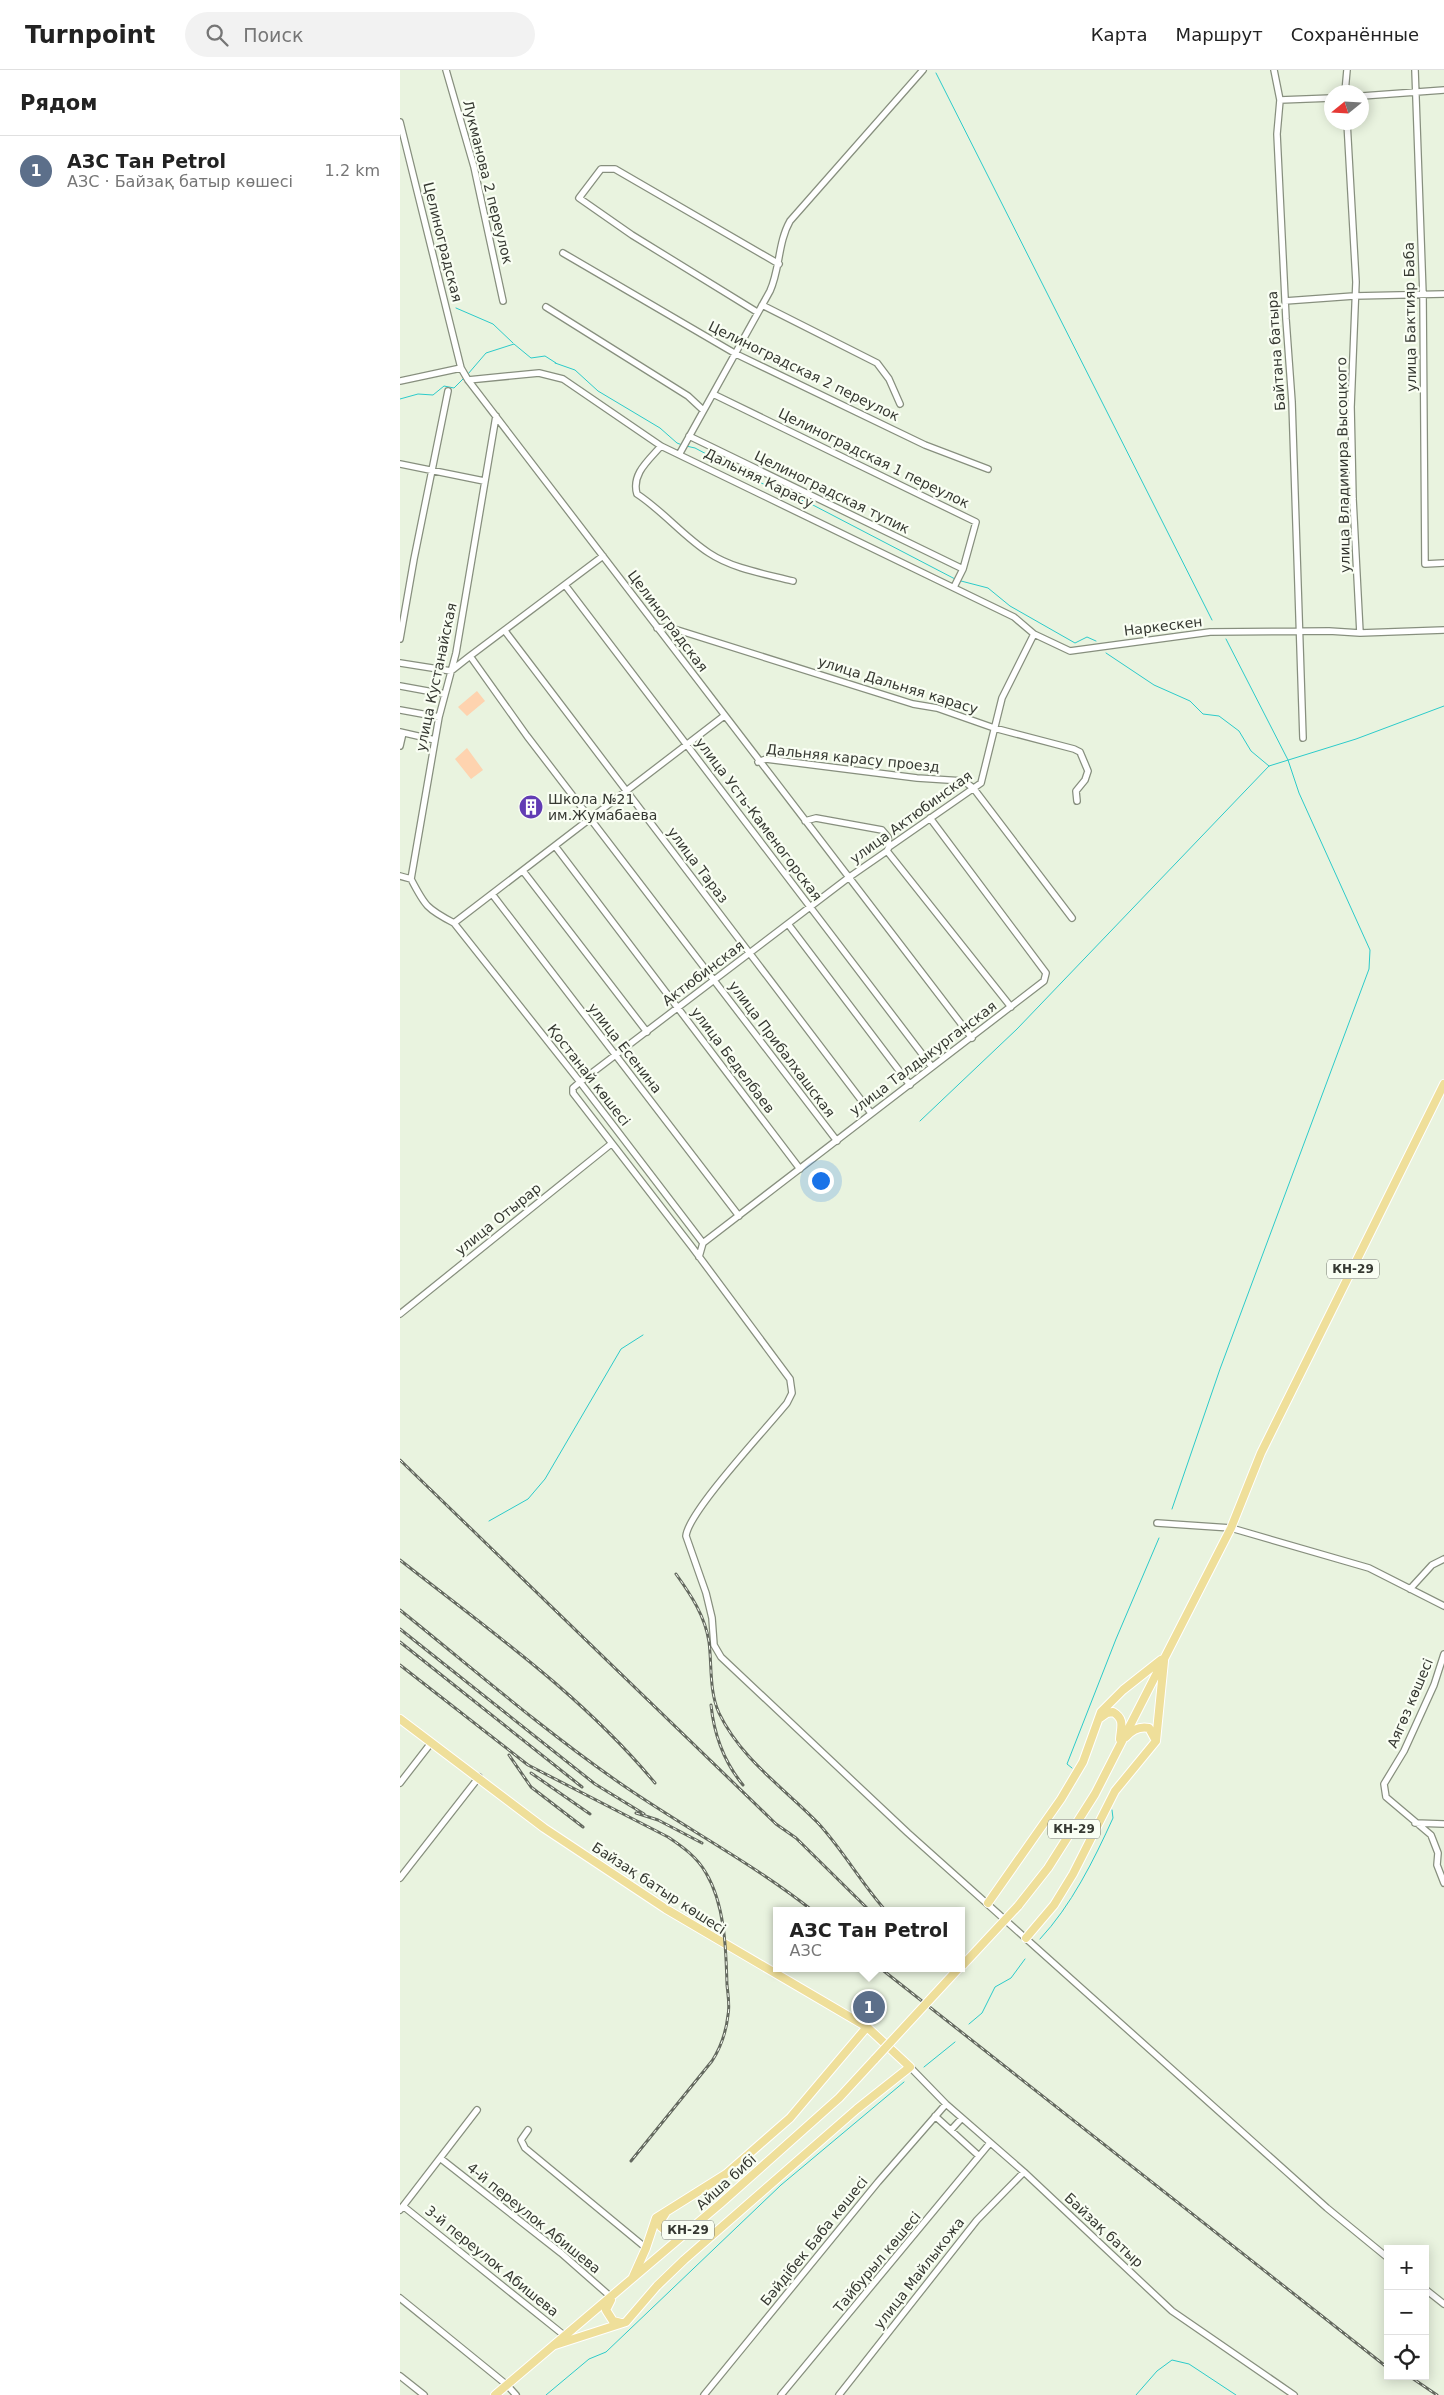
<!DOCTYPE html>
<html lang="ru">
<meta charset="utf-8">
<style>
:root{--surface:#fff;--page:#f2f2f2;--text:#222;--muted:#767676;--line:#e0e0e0;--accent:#7c3aed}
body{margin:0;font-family:"DejaVu Sans",sans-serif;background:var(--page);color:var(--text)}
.controls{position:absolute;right:15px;bottom:15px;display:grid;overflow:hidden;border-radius:0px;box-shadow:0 2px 12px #0003}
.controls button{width:45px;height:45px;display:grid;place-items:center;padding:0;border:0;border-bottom:1px solid var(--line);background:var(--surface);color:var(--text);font:25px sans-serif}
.compass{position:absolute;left:924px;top:15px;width:45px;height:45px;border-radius:50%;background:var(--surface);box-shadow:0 2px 12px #0003;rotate:252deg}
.you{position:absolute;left:420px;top:1110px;width:18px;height:18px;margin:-12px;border:4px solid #fff;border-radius:50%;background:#1a73e8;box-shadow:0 0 0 8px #1a73e833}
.badge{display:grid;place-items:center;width:32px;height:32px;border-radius:50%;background:var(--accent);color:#fff;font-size:16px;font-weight:700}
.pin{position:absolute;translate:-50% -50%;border:2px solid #fff;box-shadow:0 1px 5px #0006}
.popup{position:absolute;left:373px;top:1837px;width:192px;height:65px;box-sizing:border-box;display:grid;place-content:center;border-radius:0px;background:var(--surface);filter:drop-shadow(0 1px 4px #0005);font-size:16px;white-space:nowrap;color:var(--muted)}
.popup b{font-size:19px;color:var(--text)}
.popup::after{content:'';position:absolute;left:50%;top:100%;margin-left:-10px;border:10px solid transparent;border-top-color:var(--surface)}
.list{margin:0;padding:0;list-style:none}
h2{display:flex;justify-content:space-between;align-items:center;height:65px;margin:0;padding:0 20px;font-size:21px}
h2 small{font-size:16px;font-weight:400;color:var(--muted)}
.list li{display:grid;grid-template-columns:32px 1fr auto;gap:15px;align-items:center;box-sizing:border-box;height:70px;padding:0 20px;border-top:1px solid var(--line)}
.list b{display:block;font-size:19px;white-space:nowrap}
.list p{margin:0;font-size:16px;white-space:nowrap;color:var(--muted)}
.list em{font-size:16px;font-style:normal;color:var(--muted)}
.icon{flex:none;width:28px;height:28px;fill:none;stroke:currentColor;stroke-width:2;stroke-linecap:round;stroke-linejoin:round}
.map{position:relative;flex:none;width:1044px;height:2325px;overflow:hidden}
header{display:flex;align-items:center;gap:30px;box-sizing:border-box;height:70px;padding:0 25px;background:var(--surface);border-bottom:1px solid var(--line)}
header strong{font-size:24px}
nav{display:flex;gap:28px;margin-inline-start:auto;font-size:18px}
.search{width:350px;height:45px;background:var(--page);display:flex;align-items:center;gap:12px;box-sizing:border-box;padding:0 18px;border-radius:28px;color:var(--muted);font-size:19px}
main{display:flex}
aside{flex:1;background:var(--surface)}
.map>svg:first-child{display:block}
.green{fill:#fed3af}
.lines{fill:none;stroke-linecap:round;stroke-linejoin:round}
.stream{stroke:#2ccbca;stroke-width:1}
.minor-casing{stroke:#878f7e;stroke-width:8}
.major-casing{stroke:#fff;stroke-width:10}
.minor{stroke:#fff;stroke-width:5.5}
.major{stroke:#efdf9a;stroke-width:8}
.rail-casing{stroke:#64695f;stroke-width:3}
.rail{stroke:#f9fef3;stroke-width:1;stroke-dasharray:4;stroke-linecap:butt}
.major-bridge-casing{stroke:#fff;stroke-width:10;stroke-linecap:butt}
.major-bridge{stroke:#efdf9a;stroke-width:8}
.labels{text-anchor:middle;stroke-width:4.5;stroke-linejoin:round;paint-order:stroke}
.shield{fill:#f9fef3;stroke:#70746c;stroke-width:1}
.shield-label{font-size:12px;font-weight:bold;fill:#363932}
.street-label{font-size:14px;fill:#363932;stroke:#f9fef3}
.poi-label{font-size:14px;fill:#363932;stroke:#f9fef3;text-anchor:start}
</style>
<header>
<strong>Turnpoint</strong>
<div class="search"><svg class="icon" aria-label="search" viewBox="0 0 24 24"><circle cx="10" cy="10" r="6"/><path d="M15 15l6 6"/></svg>Поиск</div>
<nav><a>Карта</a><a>Маршрут</a><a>Сохранённые</a></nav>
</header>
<main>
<aside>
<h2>Рядом<small></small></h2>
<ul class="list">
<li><span class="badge" style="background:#5c6f8a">1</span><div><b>АЗС Тан Petrol</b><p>АЗС · Байзақ батыр көшесі</p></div><em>1.2 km</em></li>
</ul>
</aside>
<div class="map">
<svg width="1044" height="2325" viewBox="0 0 1044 2325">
<rect width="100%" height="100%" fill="#e9f3df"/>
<path class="green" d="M77 621 85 631 67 646 58 637Z
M67 678 83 700 71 709 55 689Z"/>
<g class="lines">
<path class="stream" d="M536 3 812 550
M56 238 93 254 113 273
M155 293 175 300 198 321 260 358 277 373 282 375
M68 304 86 283 114 274 131 288 145 286 156 293
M0 329 18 324 33 325 44 316 54 318 64 308
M286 376 295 378 369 417 411 434 555 509
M561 511 588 518 610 536 675 573 687 567 696 571
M706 583 754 615 790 631 803 644 819 646 839 661 851 681 869 696
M520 1051 617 959 869 696 956 669 1044 636
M772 1439 820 1299 969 899 970 880 899 723 888 690 826 569
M89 1451 128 1429 145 1409 221 1279 243 1265
M672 1698 667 1694 716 1569 759 1468
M640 1869C671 1836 694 1790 713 1748L712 1740
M569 1954 582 1943 595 1917 611 1908 625 1889
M524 1997 555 1972
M146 2325 189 2289 206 2282 381 2115 504 2012
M736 2325 757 2301 772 2290 789 2294 836 2325"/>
<defs>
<path id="minor" d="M46 0 74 97 103 231
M874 0 880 30 877 64 886 249 892 332 903 668
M1015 0 1023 225 1025 494 1044 493
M945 22 947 0
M962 26 1044 20
M880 30 932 28
M0 52 61 298 68 310 572 968
M947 52 956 212 951 337 953 429 960 563
M163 183 336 284 525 375 588 399
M885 231 954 226 1044 224
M362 235 477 293 489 309 500 334
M146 237 288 326 303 340
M357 242 232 165 179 128 201 99H215L379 194
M68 310 139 303 163 309 261 376 614 547 634 564 670 581 810 562 929 561 960 563 1044 560
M0 311 61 298
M313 324 576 452 563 499 554 517
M96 346 56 583 39 647 11 809C25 836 27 839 54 853L180 1012 303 1173
M289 366 563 499
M261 376C249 390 231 404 237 424 263 441 283 466 309 483 333 499 366 504 393 511
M280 383 370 221C380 199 378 172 390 151L523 0
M0 394 84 411
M165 515 532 997
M257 558 268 557 513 634 537 638 594 658 674 679 680 682 688 701 685 710 676 721 677 731
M105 561 471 1043
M634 564 602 628 581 713 489 777 487 781 448 808 180 1012 173 1018V1023L292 1177 390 1309 392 1323 387 1333C367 1358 288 1442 286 1466L306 1523 312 1548 314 1575 321 1587 508 1763 927 2138 988 2188
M0 569 14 489 48 321
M70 586 203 486
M0 593 51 601 70 586 127 666 437 1071
M0 616 44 624
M0 640 39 647
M0 662 35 670
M0 676 3 663
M358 692 366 689 517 708 564 711 573 718
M574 719 672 848
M405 751 416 748 482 760 488 767 489 777
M155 776 400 1099
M487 781 611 937
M123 801 247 962
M0 806 11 809
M92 824 339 1146
M54 853 324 646
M388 854 510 1015
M299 1187 303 1173 644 911 646 903 530 748
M0 1244 211 1074
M757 1453 831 1458 969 1498 1044 1536
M1010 1519 1032 1495 1044 1489
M1044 1584 1034 1615 1004 1681 984 1714 986 1727 1031 1765 1038 1783 1037 1795 1044 1813
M0 1713 31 1673
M1015 1753 1044 1754
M0 1808 79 1707
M510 1997 546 2034 624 2102 772 2241 894 2325
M535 2046 579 2086
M128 2060 121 2070 125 2078 246 2178
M551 2060 562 2048
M40 2088 161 2183 211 2227
M3 2136 165 2266
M0 2140 77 2040
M1025 2219 1044 2234
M0 2228 107 2315 116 2325
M0 2306 24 2325
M304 2325 478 2112 546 2034
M381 2325 590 2073
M439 2325 577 2150 624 2102"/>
<path id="major" d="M700 1648 707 1643 713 1642C725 1649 721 1657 720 1669
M0 1649 144 1758 266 1839 467 1957 510 1997 457 2039 284 2190 257 2216 226 2252 155 2275
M726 1667C732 1660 739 1656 749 1658L755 1669
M588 1833 661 1729 683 1692 701 1642 723 1620 761 1590
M618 1836 648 1798 695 1724 831 1458 861 1383 1044 1014
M626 1868 654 1835 673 1804 715 1721 756 1671 764 1591
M265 2144 260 2152 261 2157 272 2166 281 2164
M233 2207 246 2178 256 2148 326 2104 390 2048 467 1957
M211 2230 206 2240 213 2251 221 2253
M95 2325 320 2134 439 2028 475 1989"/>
</defs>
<use href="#minor" class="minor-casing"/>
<use href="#major" class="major-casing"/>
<use href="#minor" class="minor"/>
<use href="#major" class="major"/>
<defs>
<path id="rail" d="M0 1390 376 1754 396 1768 470 1841
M0 1490C89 1560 182 1625 255 1713
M276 1504C291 1525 305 1546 309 1572 312 1595 309 1621 319 1643 341 1689 384 1718 418 1753 443 1780 461 1813 486 1841
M0 1540C71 1597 140 1657 214 1709 279 1755 350 1791 413 1841
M0 1559 195 1714 244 1744
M0 1572 182 1717
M0 1595 128 1695 268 1767C283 1777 297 1787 306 1803 325 1835 326 1879 327 1915 328 1925 330 1936 328 1945 326 1963 321 1977 312 1991L231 2091
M311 1635C314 1664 324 1692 343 1715
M109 1685 131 1717 183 1757
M131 1703 190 1744
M236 1743 258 1750 302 1773
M480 1898 988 2298
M1009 2306 1037 2325"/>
</defs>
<use href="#rail" class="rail-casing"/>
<use href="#rail" class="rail"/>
<defs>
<path id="major-bridge" d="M562 1896 618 1836
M475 1989 559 1898"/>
</defs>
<use href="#major-bridge" class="major-bridge-casing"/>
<use href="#major-bridge" class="major-bridge"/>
</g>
<defs>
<symbol id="building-disc" viewBox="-11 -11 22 22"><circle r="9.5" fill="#623cb4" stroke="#f9fef3"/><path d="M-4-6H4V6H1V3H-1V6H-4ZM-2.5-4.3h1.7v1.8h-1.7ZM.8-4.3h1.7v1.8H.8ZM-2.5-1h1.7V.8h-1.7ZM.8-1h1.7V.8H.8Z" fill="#fff"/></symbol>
</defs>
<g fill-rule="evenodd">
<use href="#building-disc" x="117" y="723" width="28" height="28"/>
</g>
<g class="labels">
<g class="shield">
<rect x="927" y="1189.5" width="52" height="19" rx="4"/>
<rect x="648" y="1749.5" width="52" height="19" rx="4"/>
<rect x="262" y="2150.5" width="52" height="19" rx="4"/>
</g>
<g class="shield-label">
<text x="953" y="1203">КН-29</text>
<text x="674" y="1763">КН-29</text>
<text x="288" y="2164">КН-29</text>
</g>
<g class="street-label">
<text transform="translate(88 112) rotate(76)" y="5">Лукманова 2 переулок</text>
<text transform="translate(43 172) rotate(76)" y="5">Целиноградская</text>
<text transform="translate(1010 247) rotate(-91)" y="5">улица Бактияр Баба</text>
<text transform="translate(876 281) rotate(-94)" y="5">Байтана батыра</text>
<text transform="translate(404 301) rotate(26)" y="5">Целиноградская 2 переулок</text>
<text transform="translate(474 388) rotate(26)" y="5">Целиноградская 1 переулок</text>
<text transform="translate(943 395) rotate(-91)" y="5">улица Владимира Высоцкого</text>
<text transform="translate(359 408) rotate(26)" y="5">Дальняя Карасу</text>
<text transform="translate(432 422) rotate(26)" y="5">Целиноградская тупик</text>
<text transform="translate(268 551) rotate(53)" y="5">Целиноградская</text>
<text transform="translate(763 556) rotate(-7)" y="5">Наркескен</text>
<text transform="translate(36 607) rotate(-78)" y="5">улица Кустанайская</text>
<text transform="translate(498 615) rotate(17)" y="5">улица Дальняя карасу</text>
<text transform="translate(453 688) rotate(6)" y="5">Дальняя карасу проезд</text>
<text transform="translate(511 747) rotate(-36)" y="5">улица Актюбинская</text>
<text transform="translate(359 749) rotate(53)" y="5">улица Усть-Каменогорская</text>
<text transform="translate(298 795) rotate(53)" y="5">улица Тараз</text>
<text transform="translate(303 903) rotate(-37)" y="5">Актюбинская</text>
<text transform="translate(225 978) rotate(52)" y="5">улица Есенина</text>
<text transform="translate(382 979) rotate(53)" y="5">улица Прибалхашская</text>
<text transform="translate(523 988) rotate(-37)" y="5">улица Талдыкурганская</text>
<text transform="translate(333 990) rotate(53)" y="5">улица Беделбаев</text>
<text transform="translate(189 1005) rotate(52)" y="5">Қостанай көшесі</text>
<text transform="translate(98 1149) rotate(-39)" y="5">улица Отырар</text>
<text transform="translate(1010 1633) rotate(-67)" y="5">Аягөз көшесі</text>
<text transform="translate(259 1818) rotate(33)" y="5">Байзақ батыр көшесі</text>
<text transform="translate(326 2112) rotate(-42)" y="5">Айша бибі</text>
<text transform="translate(134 2148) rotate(39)" y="5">4-й переулок Абишева</text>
<text transform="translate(704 2160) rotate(43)" y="5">Байзақ батыр</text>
<text transform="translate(414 2171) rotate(-51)" y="5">Бәйдібек Баба көшесі</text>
<text transform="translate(92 2191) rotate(39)" y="5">3-й переулок Абишева</text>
<text transform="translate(477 2192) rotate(-50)" y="5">Тайбурыл көшесі</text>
<text transform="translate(519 2203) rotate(-52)" y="5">улица Майлыкожа</text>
</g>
<g class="poi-label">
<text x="148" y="734">Школа №21<tspan x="148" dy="16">им.Жумабаева</tspan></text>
</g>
</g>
</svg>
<div class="controls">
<button>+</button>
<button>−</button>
<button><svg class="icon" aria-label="locate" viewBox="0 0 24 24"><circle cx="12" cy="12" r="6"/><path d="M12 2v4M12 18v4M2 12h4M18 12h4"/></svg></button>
</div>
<svg class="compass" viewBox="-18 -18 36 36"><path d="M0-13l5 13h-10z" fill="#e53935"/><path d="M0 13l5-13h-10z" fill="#767676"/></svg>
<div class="you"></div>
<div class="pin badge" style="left:469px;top:1937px;background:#5c6f8a">1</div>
<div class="popup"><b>АЗС Тан Petrol</b>АЗС</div>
</div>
</main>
